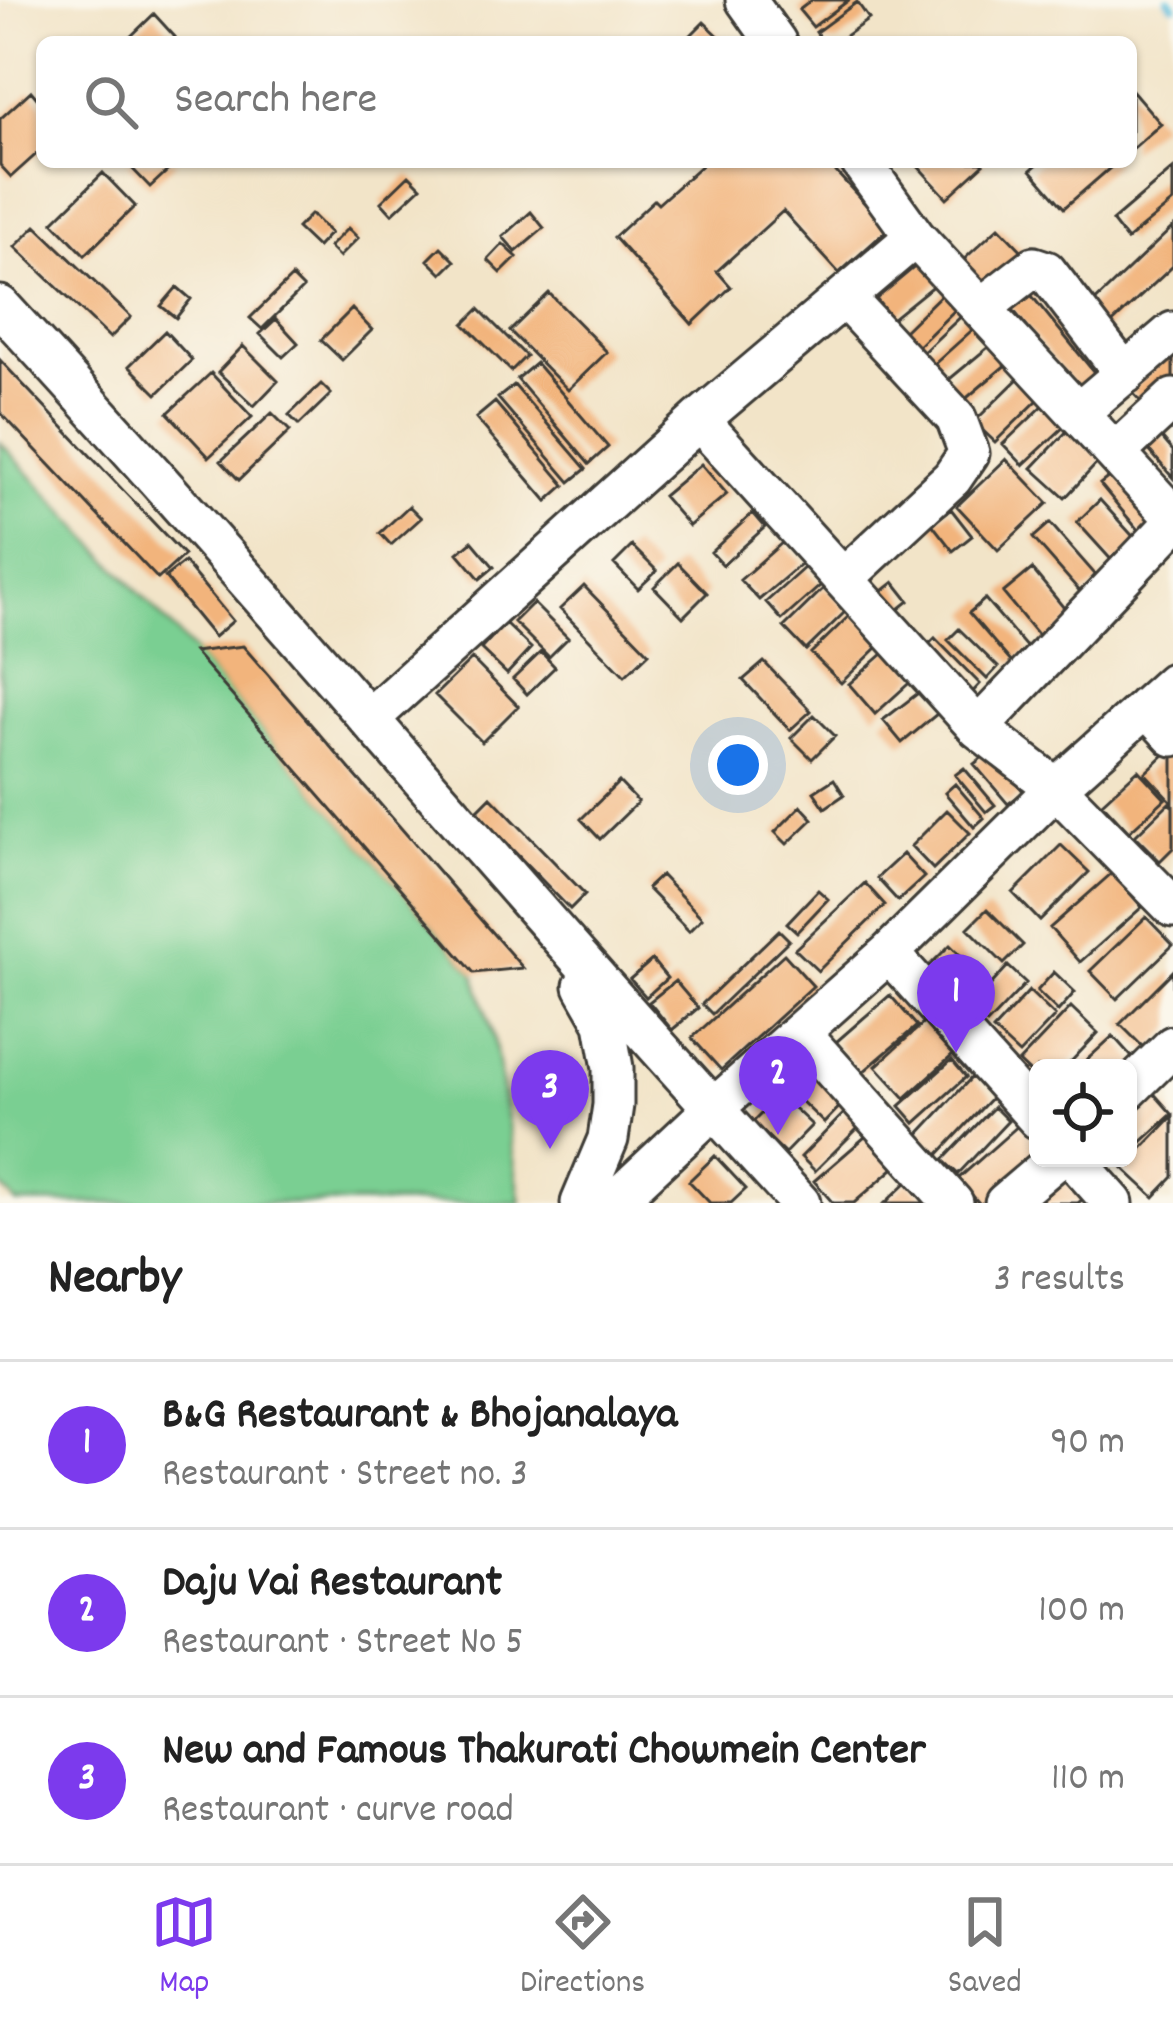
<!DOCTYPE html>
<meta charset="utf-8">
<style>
:root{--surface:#fff;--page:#f2f2f2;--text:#222;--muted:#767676;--line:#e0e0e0;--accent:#7c3aed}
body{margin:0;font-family:Dekko,sans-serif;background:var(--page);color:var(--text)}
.controls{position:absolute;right:36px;bottom:36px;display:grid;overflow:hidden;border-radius:18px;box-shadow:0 3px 9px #0004}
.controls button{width:108px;height:108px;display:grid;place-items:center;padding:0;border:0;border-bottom:3px solid var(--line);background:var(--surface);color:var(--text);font:60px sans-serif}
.you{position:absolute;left:738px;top:765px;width:42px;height:42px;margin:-30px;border:9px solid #fff;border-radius:50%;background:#1a73e8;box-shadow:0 0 0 18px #1a73e833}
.badge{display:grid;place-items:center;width:78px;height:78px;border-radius:50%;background:var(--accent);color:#fff;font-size:39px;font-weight:700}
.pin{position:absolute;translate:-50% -99px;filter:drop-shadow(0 3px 6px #0008)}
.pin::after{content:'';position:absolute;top:63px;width:42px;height:36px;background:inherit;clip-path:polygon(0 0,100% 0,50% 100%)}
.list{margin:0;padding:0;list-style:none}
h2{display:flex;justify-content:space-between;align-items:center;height:156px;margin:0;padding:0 48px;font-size:51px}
h2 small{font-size:39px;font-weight:400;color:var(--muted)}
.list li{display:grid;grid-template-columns:78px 1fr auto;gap:36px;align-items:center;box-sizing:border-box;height:168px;padding:0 48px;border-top:3px solid var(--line)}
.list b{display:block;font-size:45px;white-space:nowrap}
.list p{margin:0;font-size:39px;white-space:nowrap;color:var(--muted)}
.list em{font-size:39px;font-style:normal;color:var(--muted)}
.icon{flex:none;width:66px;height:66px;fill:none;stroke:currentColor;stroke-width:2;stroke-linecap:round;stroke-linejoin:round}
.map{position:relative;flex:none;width:1173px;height:1203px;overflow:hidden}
.search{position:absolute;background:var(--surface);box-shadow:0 3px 9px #0004;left:36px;right:36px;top:36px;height:132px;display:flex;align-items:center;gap:30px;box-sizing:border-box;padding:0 42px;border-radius:18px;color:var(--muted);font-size:45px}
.sheet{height:660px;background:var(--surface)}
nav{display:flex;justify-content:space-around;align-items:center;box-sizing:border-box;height:168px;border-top:3px solid var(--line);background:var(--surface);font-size:33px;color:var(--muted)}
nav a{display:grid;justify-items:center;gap:6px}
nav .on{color:var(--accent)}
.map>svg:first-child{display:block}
.green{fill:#7acf92;stroke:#4b7657;stroke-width:3}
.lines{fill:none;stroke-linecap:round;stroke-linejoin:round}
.stream{stroke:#5dbcdc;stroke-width:8}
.building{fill:#f2b47c}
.minor-casing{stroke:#3c3a36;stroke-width:45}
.minor{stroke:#fff;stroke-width:39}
</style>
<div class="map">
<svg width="1173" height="1203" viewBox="0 0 1173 1203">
<rect width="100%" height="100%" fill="#fbf7ec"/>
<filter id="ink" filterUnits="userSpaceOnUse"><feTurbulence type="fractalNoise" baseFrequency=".00833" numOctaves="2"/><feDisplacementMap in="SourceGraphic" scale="24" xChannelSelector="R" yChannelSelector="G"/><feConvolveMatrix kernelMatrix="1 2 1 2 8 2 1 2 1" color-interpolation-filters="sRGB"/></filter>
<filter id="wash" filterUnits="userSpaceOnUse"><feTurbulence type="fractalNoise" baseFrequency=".004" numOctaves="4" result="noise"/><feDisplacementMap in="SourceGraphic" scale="48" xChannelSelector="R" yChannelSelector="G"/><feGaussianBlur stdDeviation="2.7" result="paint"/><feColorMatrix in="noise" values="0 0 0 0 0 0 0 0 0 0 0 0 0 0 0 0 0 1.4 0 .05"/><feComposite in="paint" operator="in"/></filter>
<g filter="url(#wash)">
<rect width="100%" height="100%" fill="#f2e4c8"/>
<path class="green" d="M0 442 194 652 474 973 494 1039 521 1203H16L0 1185Z"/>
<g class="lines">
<path class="stream" d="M1169 0 1173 5"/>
</g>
<g id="blocks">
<path class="building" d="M812 0H849L813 27 799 10Z
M857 2 869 19 837 42H823L816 32Z
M154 14 175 37 170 42H125Z
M704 22 725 42H684Z
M1131 89 1161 124 1131 150Z
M31 91 42 104V149L11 177 0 165V119Z
M126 162H177L150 187Z
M705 162H827L888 229 839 273 783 211 717 271 731 287 692 324 614 237 654 200 658 204Z
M914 162H982L984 164 947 198Z
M1040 162H1117L1064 208 1031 170Z
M1173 169V202L1127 240 1112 221Z
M103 173 135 206 85 255 53 222Z
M409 175 421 187 392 214 381 202Z
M531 212 544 228 516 252 503 237Z
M311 214 330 233 317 247 297 228Z
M36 226 131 317 110 338 15 247Z
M999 227 1025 254 986 291 960 263Z
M1173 227V266L1105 330 1086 310Z
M348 228 358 238 339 257 329 247Z
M503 244 517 257 501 273 488 260Z
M441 247 455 261 442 274 428 260Z
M924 259 940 280 892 319 876 299Z
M292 277 303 288 262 329 250 318Z
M1023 285 1102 382 1083 396 1005 300Z
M177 287 191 299 176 318 161 306Z
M949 287 963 302 914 350 900 335Z
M549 293 607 352 568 390 510 331Z
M352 309 372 330 342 360 321 340Z
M479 309 526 356 511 371 464 324Z
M968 310 980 323 930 368 919 356Z
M276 319 298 343 283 357 260 334Z
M165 331 192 360 157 394 129 366Z
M998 339 1014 358 956 407 940 387Z
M243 346 278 381 254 406 218 372Z
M1173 351V389L1150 411 1131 391Z
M0 360 184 555 158 579 0 412Z
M536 363 608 447 589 464 517 379Z
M211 373 252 417 209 457 168 413Z
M1022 375 1042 396 995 442 974 422Z
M321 384 331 394 299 425 289 415Z
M514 385 586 469 570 482 498 398Z
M495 402 565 485 547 501 476 418Z
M1047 402 1067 424 1023 465 1003 444Z
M272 413 290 431 239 480 221 461Z
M1069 429 1101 459 1065 498 1032 468Z
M1155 430 1173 451V478L1142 442Z
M1006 459 1048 503 998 550 957 506Z
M701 464 727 494 689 526 663 496Z
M1115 472 1157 524 1143 536 1100 484Z
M1100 500 1139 543 1116 565 1077 522Z
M409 506 421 518 391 545 380 533Z
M951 509 972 536 953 551 932 524Z
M753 513 765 527 723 565 711 552Z
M1050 523 1100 580 1083 595 1033 538Z
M472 541 494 567 480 579 458 553Z
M783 542 802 563 759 600 740 580Z
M632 546 657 571 638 589 614 564Z
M184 562 233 621 214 637 165 577Z
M678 563 707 593 683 617 654 587Z
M805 567 821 585 782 620 766 602Z
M1032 569 1073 619 1044 643 1003 593Z
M894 582 909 601 889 617 874 598Z
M584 586 649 653 625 676 560 609Z
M825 587 847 610 806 650 784 627Z
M985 599 1028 649 1012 663 969 613Z
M533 603 568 638 549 657 514 622Z
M853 612 883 642 841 683 811 653Z
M505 623 531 648 507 674 481 649Z
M959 629 998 667 987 679 948 640Z
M935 638 980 684 966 699 921 652Z
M243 646 466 903 523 968 474 973 194 652Z
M892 646 918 675 875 714 849 684Z
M541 652 555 667 527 694 513 679Z
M472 659 518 706 482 742 435 695Z
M764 662 811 711 790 730 743 680Z
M926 687 943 709 902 743 883 720Z
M814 715 835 736 812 759 791 738Z
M990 751 1024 792 1008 804 974 764Z
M1168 751 1173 757V803L1145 773Z
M964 768 995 805 986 812 955 775Z
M1138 770 1165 799 1129 832 1102 803Z
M834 779 844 795 825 808 814 792Z
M619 782 638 802 600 839 581 819Z
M955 784 984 818 974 827 945 793Z
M491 797 585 894 570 909 476 812Z
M1169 803 1173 807V848L1160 861 1135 836Z
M801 806 813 819 787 844 775 832Z
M947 810 970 833 933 869 911 846Z
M1061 845 1089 872 1040 921 1013 893Z
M903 854 924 877 898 901 877 878Z
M1112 873 1142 907 1080 962 1050 928Z
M661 875 702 918 689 931 647 888Z
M865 883 885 905 818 971 795 949Z
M818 890 828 899 797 932 787 923Z
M987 909 1023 945 1004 964 968 928Z
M1146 917 1173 945 1117 999 1090 971Z
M779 930 789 940 712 1014 702 1004Z
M950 945 986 981 962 1005 926 969Z
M784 954 813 986 721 1070 692 1038Z
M652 960 667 978 646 997 630 979Z
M1008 966 1026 983 987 1024 970 1008Z
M1173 971V1027L1148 1052 1120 1024Z
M1054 972 1075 992 1058 1011 1037 991Z
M675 981 698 1008 672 1030 649 1002Z
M1029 991 1055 1016 1019 1054 993 1030Z
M890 995 917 1026 862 1073 836 1042Z
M1071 1007 1098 1033 1065 1068H1038V1080L1019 1062Z
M935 1013 964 1045 905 1098 876 1066Z
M1113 1036 1140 1066 1078 1068Z
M952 1060 966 1077 915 1123 900 1106Z
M818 1070 847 1099 824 1123 794 1094Z
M972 1077 993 1096 936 1157 915 1138Z
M1150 1089 1172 1114 1128 1154V1108Z
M780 1095 812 1125 785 1153 753 1122Z
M852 1105 867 1119 815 1171 801 1157Z
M994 1107 1008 1121 958 1174 943 1160Z
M1173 1116V1177L1154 1197 1123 1168Z
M1020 1124 1038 1144V1158L1000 1203H979L958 1179Z
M866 1136 894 1168 854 1203H833L814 1181Z
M715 1156 746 1189 731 1203H710L689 1181Z
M1065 1179 1083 1199 1078 1203H1038Z
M908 1181 926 1199 922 1203H885Z"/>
</g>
</g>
<g filter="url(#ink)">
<use href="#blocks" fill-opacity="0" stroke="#3c3a36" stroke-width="3"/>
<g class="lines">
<defs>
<path id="minor" d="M746 0 776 42
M915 237 1173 516
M0 306C272 600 528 909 800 1203
M981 308 1034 267 1046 271 1125 374
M1078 413 1173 332
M699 420 978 728 1056 788 1173 907
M1115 453 1173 399
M843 579 952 478 969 453 956 418 844 297
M1146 707 1173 736
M370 718 699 420 915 237 861 162
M978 728 1173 524
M889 953 1038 1119
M800 1033 953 1203
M1128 1090 1173 1046
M1073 1158 1113 1203
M581 1203 608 1139 613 1105V1068L605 1023 584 986
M613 1203 713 1109 889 953 1056 788 1173 683
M1005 1203 1058 1158"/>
</defs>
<use href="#minor" class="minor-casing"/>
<use href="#minor" class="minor"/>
</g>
</g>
</svg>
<div class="controls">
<button><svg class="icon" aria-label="locate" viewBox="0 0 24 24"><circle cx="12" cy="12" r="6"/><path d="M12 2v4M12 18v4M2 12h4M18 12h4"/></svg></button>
</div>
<div class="you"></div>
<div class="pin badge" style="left:956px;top:1053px">1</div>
<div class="pin badge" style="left:778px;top:1135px">2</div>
<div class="pin badge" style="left:550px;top:1149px">3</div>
<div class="search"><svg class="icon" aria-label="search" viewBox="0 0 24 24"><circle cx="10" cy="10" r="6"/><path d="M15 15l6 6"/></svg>Search here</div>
</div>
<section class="sheet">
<h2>Nearby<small>3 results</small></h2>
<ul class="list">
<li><span class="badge">1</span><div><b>B&amp;G Restaurant &amp; Bhojanalaya</b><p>Restaurant · Street no. 3</p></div><em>90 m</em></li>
<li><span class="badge">2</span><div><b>Daju Vai Restaurant</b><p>Restaurant · Street No 5</p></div><em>100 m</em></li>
<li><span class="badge">3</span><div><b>New and Famous Thakurati Chowmein Center</b><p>Restaurant · curve road</p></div><em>110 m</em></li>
</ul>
</section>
<nav>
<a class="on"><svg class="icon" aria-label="map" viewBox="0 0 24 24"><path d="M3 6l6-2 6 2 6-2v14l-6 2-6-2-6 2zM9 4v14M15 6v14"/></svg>Map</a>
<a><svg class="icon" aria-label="directions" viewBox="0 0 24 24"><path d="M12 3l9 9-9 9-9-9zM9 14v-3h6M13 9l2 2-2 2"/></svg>Directions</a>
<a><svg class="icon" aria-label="saved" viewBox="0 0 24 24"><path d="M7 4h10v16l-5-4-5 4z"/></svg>Saved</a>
</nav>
